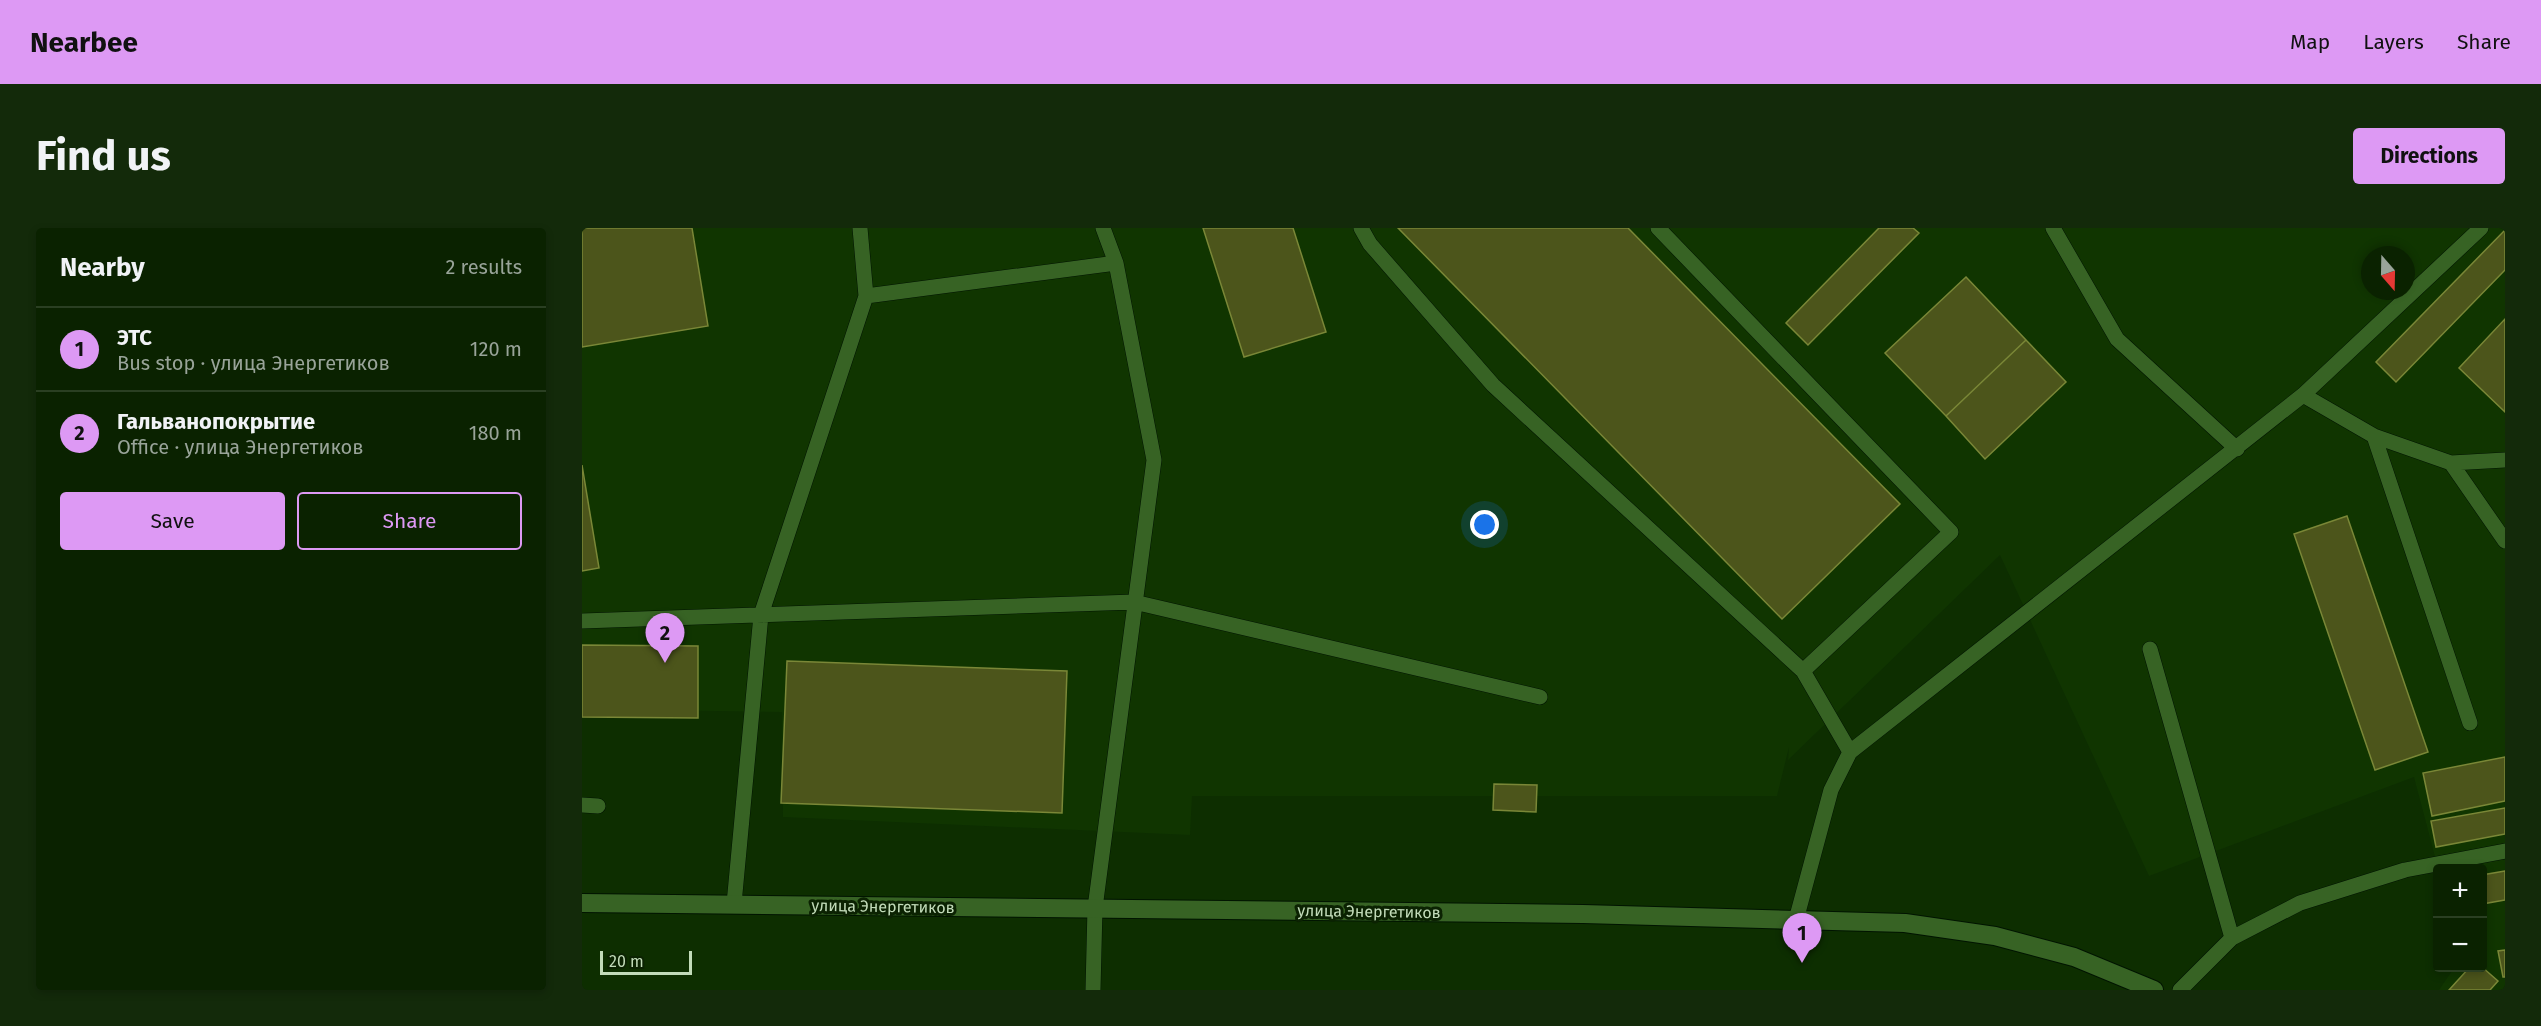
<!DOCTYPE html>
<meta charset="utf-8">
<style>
:root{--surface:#0a2200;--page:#132a0a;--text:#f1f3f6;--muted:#99a499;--line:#2a3f22;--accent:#dd99f4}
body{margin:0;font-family:"Fira Sans",sans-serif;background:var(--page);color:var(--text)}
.controls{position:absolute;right:18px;bottom:18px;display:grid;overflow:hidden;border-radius:6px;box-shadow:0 3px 9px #0003}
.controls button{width:54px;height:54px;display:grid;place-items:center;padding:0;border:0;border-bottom:2px solid var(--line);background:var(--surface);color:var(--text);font:30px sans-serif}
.compass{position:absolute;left:1779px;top:18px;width:54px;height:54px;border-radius:50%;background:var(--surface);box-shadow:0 3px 9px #0003;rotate:160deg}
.scale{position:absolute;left:18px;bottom:15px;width:92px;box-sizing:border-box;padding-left:6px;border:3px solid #c2dbb9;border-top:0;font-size:16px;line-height:21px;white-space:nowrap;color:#c2dbb9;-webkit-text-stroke:4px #0b2202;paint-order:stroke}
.you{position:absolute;left:903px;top:297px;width:21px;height:21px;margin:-15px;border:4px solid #fff;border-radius:50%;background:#1a73e8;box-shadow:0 0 0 9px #1a73e833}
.badge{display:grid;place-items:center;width:39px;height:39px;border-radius:50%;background:var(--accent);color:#111;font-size:20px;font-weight:700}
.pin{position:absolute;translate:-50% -50px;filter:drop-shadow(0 2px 3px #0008)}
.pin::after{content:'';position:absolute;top:32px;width:21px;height:18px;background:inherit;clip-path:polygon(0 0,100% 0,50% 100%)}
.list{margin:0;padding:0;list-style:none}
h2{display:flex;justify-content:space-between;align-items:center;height:78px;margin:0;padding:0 24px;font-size:26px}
h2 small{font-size:20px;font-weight:400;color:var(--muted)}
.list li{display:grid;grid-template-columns:39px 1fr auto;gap:18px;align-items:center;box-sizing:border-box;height:84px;padding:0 24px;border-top:2px solid var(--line)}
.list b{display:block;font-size:22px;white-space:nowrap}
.list p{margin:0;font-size:20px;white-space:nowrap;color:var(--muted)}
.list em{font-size:20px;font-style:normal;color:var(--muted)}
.actions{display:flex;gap:12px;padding:18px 24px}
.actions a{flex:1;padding:14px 0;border:2px solid var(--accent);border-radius:6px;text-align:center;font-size:21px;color:var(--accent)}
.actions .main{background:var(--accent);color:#111}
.map{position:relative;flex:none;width:1923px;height:762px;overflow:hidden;border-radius:6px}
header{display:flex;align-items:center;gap:36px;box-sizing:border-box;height:84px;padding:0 30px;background:var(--accent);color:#111}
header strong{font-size:28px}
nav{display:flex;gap:33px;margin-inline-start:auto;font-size:21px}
.intro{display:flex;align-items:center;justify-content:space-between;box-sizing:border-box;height:144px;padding:0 36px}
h1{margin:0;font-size:42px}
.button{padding:15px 27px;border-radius:6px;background:var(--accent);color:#111;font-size:21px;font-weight:700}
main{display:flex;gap:36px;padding:0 36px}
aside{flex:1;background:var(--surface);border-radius:6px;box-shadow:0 3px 9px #0003}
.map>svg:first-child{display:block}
.built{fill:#103500;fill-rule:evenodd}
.building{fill:#4c551b;stroke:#7a8737;stroke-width:1.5}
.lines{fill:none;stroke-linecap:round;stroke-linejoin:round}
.service-casing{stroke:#011400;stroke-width:16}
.tertiary-casing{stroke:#011400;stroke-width:20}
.service{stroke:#376324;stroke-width:15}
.tertiary{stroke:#376324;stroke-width:18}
.labels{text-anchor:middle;stroke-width:6;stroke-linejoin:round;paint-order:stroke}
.street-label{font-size:16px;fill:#c2dbb9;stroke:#0b2202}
</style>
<header>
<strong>Nearbee</strong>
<nav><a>Map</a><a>Layers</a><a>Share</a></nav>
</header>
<div class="intro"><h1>Find us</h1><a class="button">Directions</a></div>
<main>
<aside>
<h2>Nearby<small>2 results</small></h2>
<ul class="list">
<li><span class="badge">1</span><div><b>ЭТС</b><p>Bus stop · улица Энергетиков</p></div><em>120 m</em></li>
<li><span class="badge">2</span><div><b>Гальванопокрытие</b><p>Office · улица Энергетиков</p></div><em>180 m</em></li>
</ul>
<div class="actions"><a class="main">Save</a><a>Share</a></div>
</aside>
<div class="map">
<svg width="1923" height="762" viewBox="0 0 1923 762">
<rect width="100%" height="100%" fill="#0d2e00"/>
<path class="built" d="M0 0H1923V762H1857L1872 740H1900V640H1856L1832 549 1567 648 1418 327 1206 532 1207 519 1195 568H610L608 607 201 589 200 484 0 481ZM1788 27H1824V63H1788Z"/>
<path class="building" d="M0 0H110L126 98 0 119Z
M621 0H711L744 104 662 129Z
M816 0H1046L1318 276 1200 391Z
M1297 0H1331L1337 5 1226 117 1204 95Z
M1923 2V42L1814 154 1794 134Z
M1384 49 1444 112 1364 188 1303 125Z
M1923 91V184L1877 140Z
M1444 112 1484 154 1403 231 1364 188Z
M0 237 17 340 0 343Z
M1765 288 1846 524 1793 542 1712 306Z
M0 417 116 418V490L0 489Z
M205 433 485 443 480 585 199 575Z
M1923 529V573L1850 588 1841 545Z
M912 556 955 557 954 584 911 582Z
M1923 580V606L1854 619 1849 593Z
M1923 643V672L1900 676V647Z
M1923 722V749H1921L1916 723Z
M1900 739 1916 753 1908 762H1867L1887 740Z"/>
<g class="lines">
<defs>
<path id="service" d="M278 0 284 68
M521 0 534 35
M779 0 788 16 911 157 1221 443 1268 524
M1076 0 1369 304 1221 443
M1471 0 1535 111 1655 221
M1721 167 1792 208 1869 235 1923 232
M1792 208 1888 495
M1869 235 1923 313
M0 393 552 374 958 469
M1568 421 1650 710
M0 577 16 578
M152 676 179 387 284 68 534 35 572 232 513 680 511 762
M1214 692 1249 562 1268 524 1721 167 1899 0
M1598 762 1650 710 1718 675 1823 642 1923 623"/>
<path id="tertiary" d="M0 675 1001 686 1323 695 1413 708 1492 729 1572 762"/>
</defs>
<use href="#service" class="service-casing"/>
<use href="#tertiary" class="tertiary-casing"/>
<use href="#service" class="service"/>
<use href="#tertiary" class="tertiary"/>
</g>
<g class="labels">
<g class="street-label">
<text transform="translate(301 678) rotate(1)" y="6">улица Энергетиков</text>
<text transform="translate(787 683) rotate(1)" y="6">улица Энергетиков</text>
</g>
</g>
</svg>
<div class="controls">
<button>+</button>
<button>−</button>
</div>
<svg class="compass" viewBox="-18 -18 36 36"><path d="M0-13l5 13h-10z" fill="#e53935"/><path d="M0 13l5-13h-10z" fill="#99a499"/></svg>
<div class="scale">20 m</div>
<div class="you"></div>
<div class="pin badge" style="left:1220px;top:735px">1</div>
<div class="pin badge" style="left:83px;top:435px">2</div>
</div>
</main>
